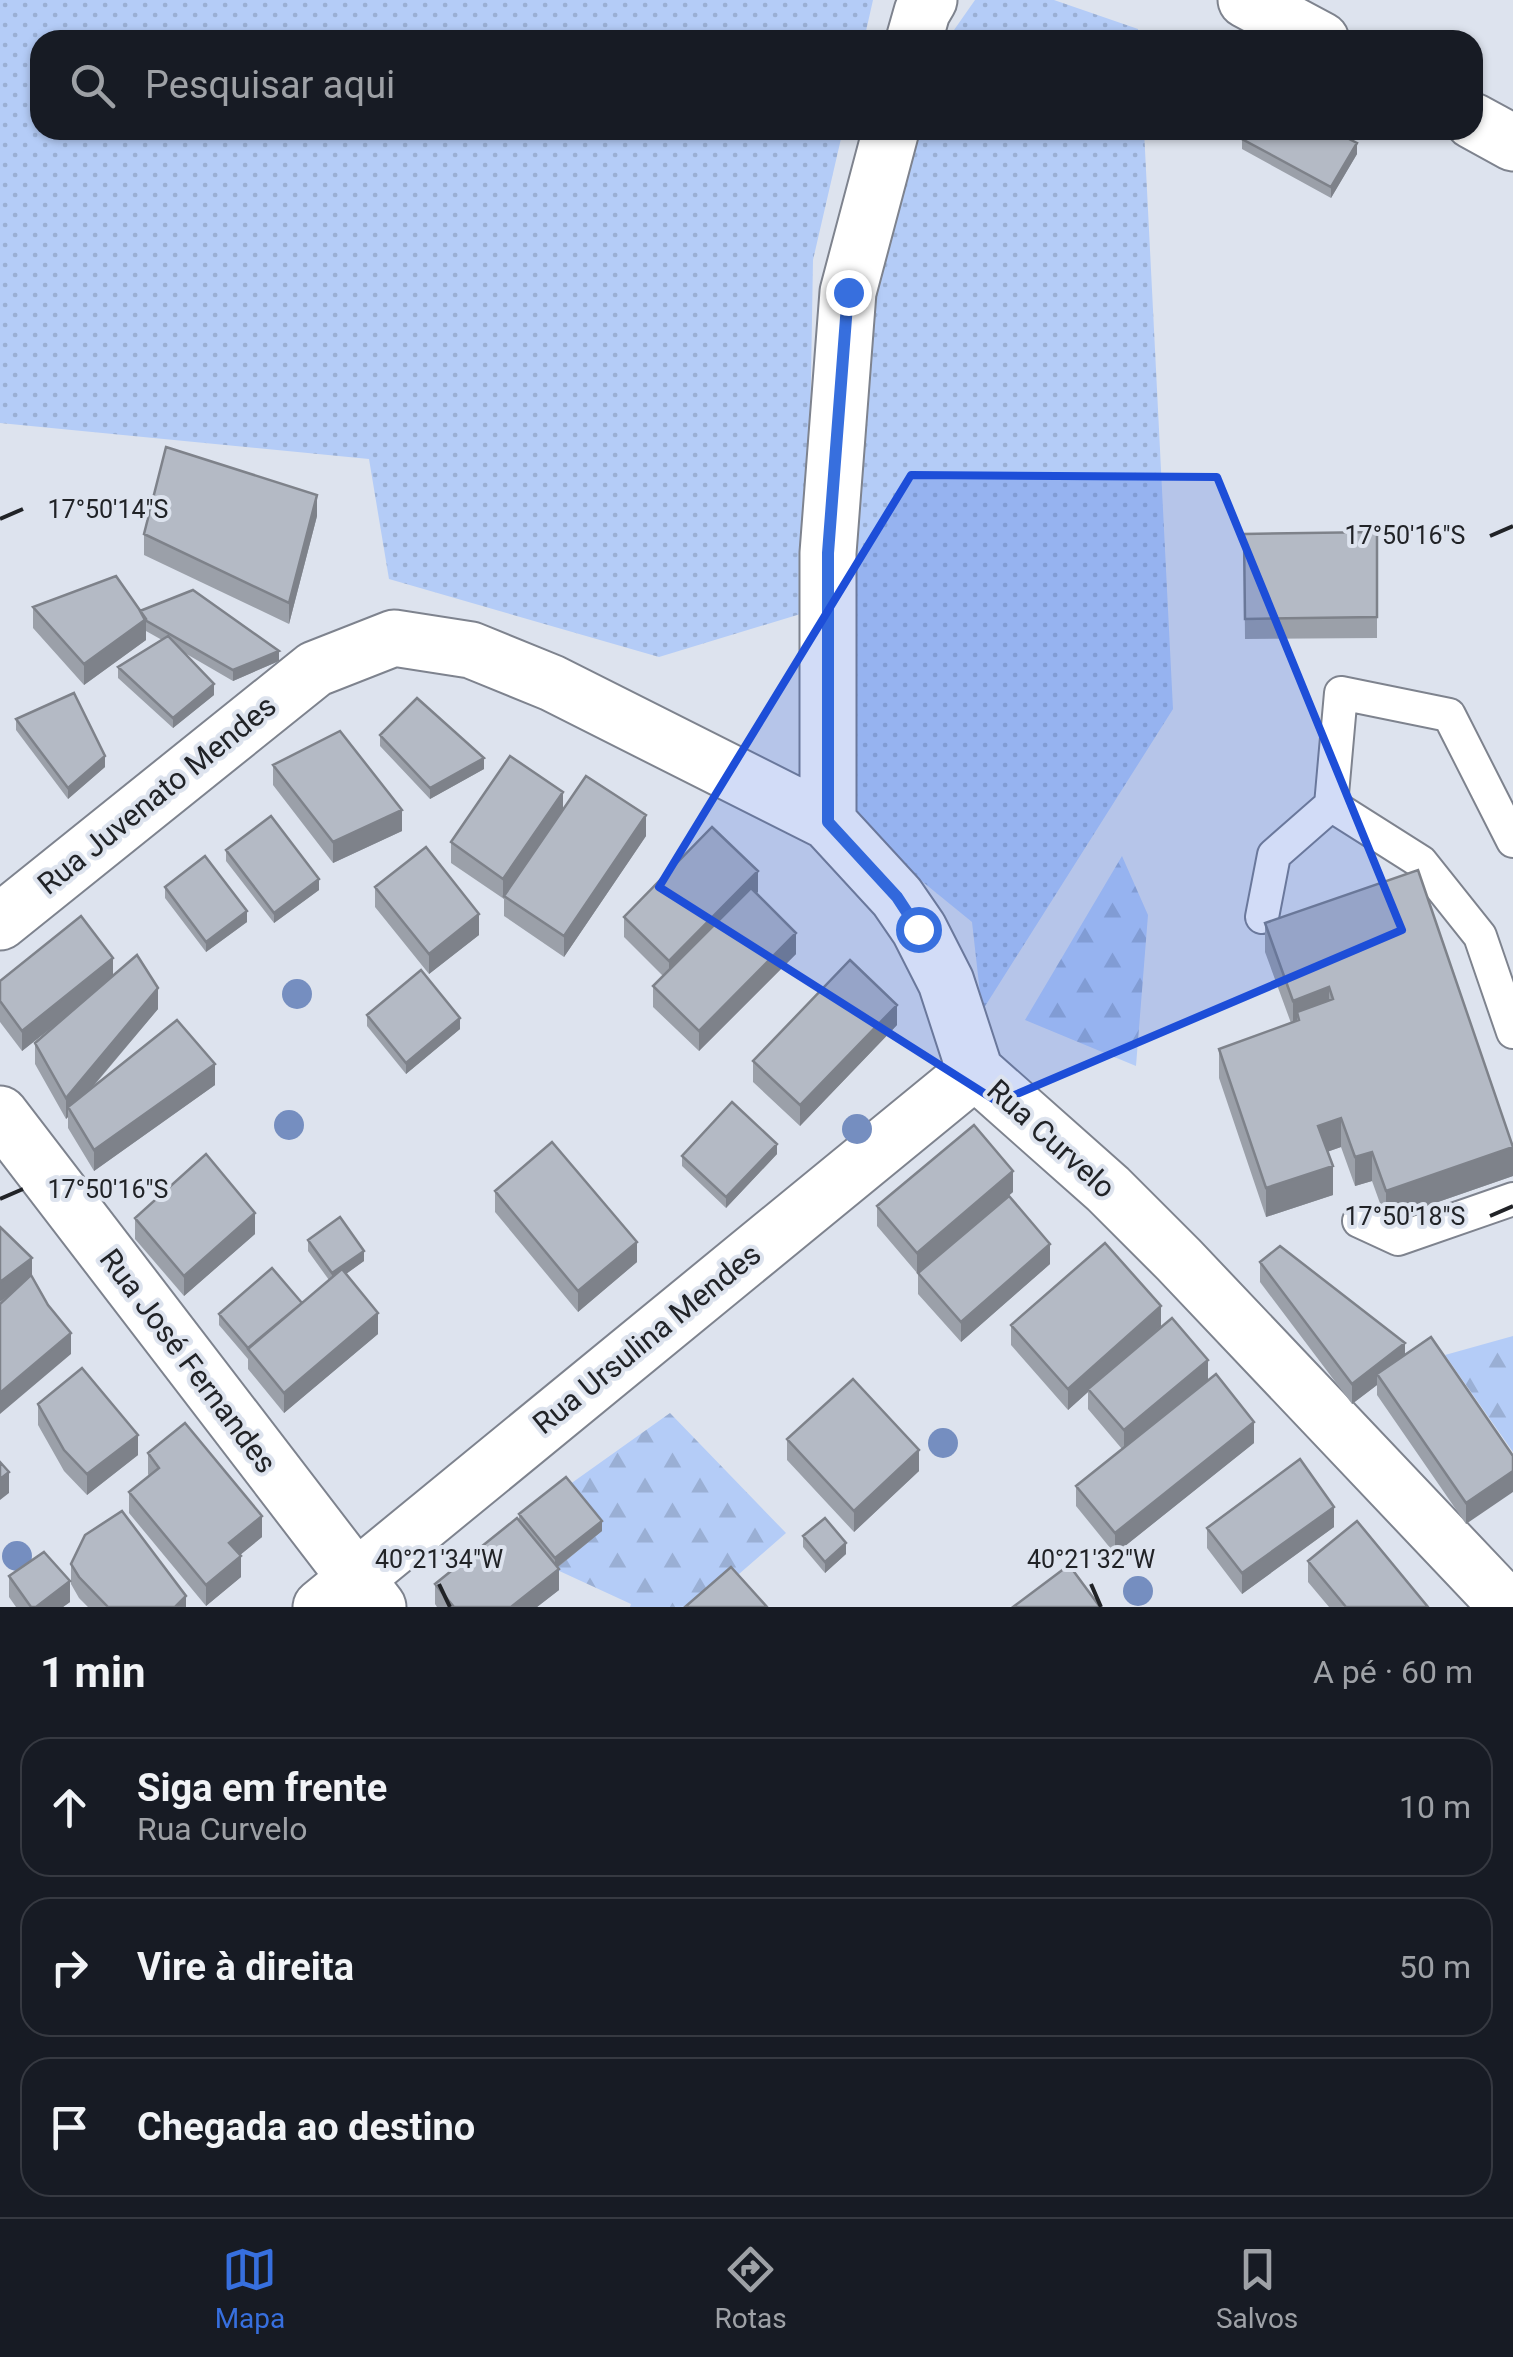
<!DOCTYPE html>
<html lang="pt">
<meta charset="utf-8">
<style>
:root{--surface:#171b24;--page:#20242c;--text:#f1f3f6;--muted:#9ea1a6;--line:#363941;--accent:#376fde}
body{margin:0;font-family:Roboto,sans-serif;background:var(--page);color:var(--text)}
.stop{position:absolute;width:30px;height:30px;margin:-22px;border:8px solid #376fde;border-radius:50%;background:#fff}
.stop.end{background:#376fde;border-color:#fff;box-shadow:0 2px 10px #0008}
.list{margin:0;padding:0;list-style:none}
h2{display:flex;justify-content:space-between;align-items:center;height:130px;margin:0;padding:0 40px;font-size:42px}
h2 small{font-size:32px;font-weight:400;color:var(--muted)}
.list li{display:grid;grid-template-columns:65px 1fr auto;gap:30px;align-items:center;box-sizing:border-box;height:140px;margin:0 20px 20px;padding:0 20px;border:2px solid var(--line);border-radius:30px}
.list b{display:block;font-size:38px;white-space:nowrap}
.list p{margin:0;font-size:32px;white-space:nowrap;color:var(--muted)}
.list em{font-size:32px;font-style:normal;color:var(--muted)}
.icon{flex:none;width:55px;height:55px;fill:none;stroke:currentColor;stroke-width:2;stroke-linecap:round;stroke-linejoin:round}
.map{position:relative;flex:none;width:1513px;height:1607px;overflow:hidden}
.search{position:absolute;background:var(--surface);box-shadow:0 2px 8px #0004;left:30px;right:30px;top:30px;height:110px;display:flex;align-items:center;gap:25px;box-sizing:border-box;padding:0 35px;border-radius:30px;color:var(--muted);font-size:38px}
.sheet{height:610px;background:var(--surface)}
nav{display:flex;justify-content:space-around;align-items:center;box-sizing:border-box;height:140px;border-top:2px solid var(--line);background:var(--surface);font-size:28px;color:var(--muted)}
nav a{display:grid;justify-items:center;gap:5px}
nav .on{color:var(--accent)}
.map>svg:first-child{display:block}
.grass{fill:url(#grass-dots)}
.forest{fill:url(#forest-firs)}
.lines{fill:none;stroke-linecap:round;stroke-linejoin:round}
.service-casing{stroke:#7e838e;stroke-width:36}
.minor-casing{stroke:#7e838e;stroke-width:59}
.service{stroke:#fff;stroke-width:32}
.minor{stroke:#fff;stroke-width:55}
.tree{fill:#758ec0}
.wall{fill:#9ba0a9}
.shaded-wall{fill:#7e828a}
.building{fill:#b4bac5;stroke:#7e828a;stroke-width:2.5}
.route{stroke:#376fde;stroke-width:12}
.marked{fill:#1d4ed8;fill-opacity:0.2;stroke:#1d4ed8;stroke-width:8;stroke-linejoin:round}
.ticks{fill:none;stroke:#212327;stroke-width:4}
.labels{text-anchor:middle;stroke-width:8;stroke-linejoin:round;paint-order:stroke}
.street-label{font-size:30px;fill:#212327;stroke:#dde3ee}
.ticks-label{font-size:25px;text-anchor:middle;fill:#212327;stroke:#dde3ee;stroke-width:8;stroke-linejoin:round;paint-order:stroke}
</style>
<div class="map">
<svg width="1513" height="1607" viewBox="0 0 1513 1607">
<defs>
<pattern id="grass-dots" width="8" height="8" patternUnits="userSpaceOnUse" patternTransform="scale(2.5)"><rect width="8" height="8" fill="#b4ccf7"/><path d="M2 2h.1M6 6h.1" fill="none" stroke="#9aafd4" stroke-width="1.8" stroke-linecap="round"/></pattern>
<pattern id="forest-firs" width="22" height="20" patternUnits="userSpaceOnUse" patternTransform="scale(2.5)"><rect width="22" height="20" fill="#b4ccf7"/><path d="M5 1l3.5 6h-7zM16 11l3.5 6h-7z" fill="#9aafd4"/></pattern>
</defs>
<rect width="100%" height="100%" fill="#dde3ee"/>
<path class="grass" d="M0 0H873L864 40H40V130H843L813 260 807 612 659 657 389 579 369 459 0 423Z
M975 0H1054L1138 29 1139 40H947Z
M910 130H1144L1173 709 982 1011 972 922 848 821 852 418 892 180Z"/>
<path class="forest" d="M1122 856 1148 915 1136 1066 1025 1020Z
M1513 1336V1452L1445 1355Z
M670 1413 786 1533 701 1607H630L631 1604 555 1569 566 1487Z"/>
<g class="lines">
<defs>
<path id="service" d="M1331 805 1421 862 1480 936 1513 1032
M1262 917 1274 855 1331 805 1341 693 1449 715 1513 841
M1359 1221 1398 1239 1513 1199"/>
<path id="minor" d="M1246 0 1321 40
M914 40 922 12 929 0
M1473 121 1513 143
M828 822V553L848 292 891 130
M0 922 315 669 394 638 471 650 552 683 828 822 897 897 919 929 946 982 975 1071 1108 1189 1179 1260 1508 1607
M0 1114 378 1607
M321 1607 975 1071"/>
</defs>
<use href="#service" class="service-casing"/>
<use href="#minor" class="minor-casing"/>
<use href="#service" class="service"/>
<use href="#minor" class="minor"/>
</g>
<g class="tree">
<circle cx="297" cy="994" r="15"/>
<circle cx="289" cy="1125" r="15"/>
<circle cx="857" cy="1129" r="15"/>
<circle cx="943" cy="1443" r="15"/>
<circle cx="17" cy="1556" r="15"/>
<circle cx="1138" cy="1591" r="15"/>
</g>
<path class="wall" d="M1242 139 1357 154 1331 198 1242 149Z
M317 516 289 624 144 555V534Z
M1377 532V638L1245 639 1244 534Z
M33 607 140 611 279 661 233 681 183 652 214 695 173 728 118 678V667L162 640 146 631V640L84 685 33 628Z
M16 719 105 767 68 799 16 730Z
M380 735 484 769 430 799 380 746Z
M273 765 402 831 333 863 273 785Z
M563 809 646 836 564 957 504 916V899L451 863V842Z
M226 850 319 890 274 923 226 861Z
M165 887 247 922 206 952 165 898Z
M375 887 479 935 429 974 375 907Z
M758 892 756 893 796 954 699 1051 653 1007V986L663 976 624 937V917Z
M1265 923 1513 1176 1386 1220 1372 1181 1355 1186 1341 1147 1327 1152 1333 1195 1266 1217 1219 1078V1049L1291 1023 1265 952Z
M113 976 158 1009 92 1088 215 1085 94 1171 68 1128V1117L66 1119 35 1064V1043L65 1017 22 1051 0 1022V981Z
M367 1015 460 1029 406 1074 367 1026Z
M897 1025 800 1126 753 1082V1061Z
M777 1154 726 1208 682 1166V1156Z
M495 1191 637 1262 578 1312 495 1212Z
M1013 1192 917 1273 877 1226V1206Z
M135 1218 255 1234 184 1296 135 1239Z
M308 1240 364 1261 346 1274 378 1334 284 1413 248 1369V1359L219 1325V1314L302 1303 329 1280 308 1251Z
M1260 1262 1405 1355 1513 1456 1466 1524 1377 1395V1385L1352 1404 1260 1282Z
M1050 1264 961 1342 918 1294V1273Z
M1011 1325 1161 1326 1208 1380 1254 1443 1115 1554 1076 1506V1486L1122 1449 1088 1409V1392L1068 1410 1011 1345Z
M38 1404 138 1455 87 1495 64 1471 38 1425Z
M787 1439 919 1471 854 1532 787 1460Z
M148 1453 262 1537 240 1555 241 1577 206 1606 129 1513V1492L149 1476 148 1474Z
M519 1514 602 1531 557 1568 559 1590 537 1607H437L435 1604V1584L519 1521Z
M1334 1527 1242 1594 1207 1548V1528Z
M803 1536 846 1554 825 1573 803 1547Z
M1308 1561 1428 1607H1329L1308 1582Z
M71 1564 186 1607H88L79 1598 71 1584Z
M9 1576 70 1602 63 1607H16L9 1597Z"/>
<path class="shaded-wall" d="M1357 143V154L1331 198V187Z
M317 495V516L289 624V603Z
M146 619V640L84 685V664Z
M279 651V661L233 681V670Z
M214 684V695L173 728V718Z
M105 756V767L68 799V788Z
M484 758V769L430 799V788Z
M563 792V813L504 896 503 899V879Z
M402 810V831L333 863V842Z
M646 815V836L564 957V936Z
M758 871V892L669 981V961Z
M319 879V890L274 923V913Z
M247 911V922L206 952V942Z
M479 914V935L429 974V954Z
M796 933V954L699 1051V1031Z
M113 958V979L22 1051V1031Z
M1329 987V1017L1297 1012V1029L1293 1030V1001Z
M158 988V1009L71 1112 68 1107V1117L66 1119V1098Z
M897 1005V1025L800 1126V1105Z
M460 1018V1029L406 1074V1063Z
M215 1064V1085L94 1171V1150Z
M1341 1118V1147L1318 1155V1126Z
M777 1144V1154L726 1208V1197Z
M1513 1147V1176L1386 1220V1191Z
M1372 1152V1181L1355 1186V1157Z
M1333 1166V1195L1266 1217V1188Z
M1013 1171V1192L917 1273V1253Z
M255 1213V1234L184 1296V1276Z
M637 1242V1262L578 1312V1291Z
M1050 1244V1264L961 1342V1322Z
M364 1251V1261L332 1284V1273Z
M32 1258V1278L0 1302V1282Z
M1161 1306V1326L1088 1389V1392L1068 1410V1389Z
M378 1313V1334L284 1413V1393Z
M71 1333V1354L0 1414V1393Z
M1405 1343V1364L1377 1374V1385L1352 1404V1384Z
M1208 1360V1380L1124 1451V1430Z
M1254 1422V1443L1115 1554V1533Z
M138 1435V1455L87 1495V1474Z
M919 1450V1471L854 1532V1511Z
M1513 1471V1492L1466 1524V1503Z
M9 1472V1493L0 1500V1479Z
M1334 1507V1527L1242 1594V1573Z
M262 1516V1537L229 1564V1543Z
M602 1521V1531L555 1569V1558Z
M846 1543V1554L825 1573V1562Z
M241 1556V1577L206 1606V1585Z
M559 1569V1590L537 1607H511Z
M70 1581V1602L63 1607H36Z
M186 1596V1607H175Z"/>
<path class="building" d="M1248 130H1331L1357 143 1331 187 1242 139Z
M166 447 317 495 289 603 144 534Z
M1377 532V617L1245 619 1244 534Z
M116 576 146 619 84 664 33 607Z
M193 590 279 651 233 670 145 620 140 611Z
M168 636 214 684 173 718 118 667Z
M74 693 105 756 68 788 16 719Z
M417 698 484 758 430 788 380 735Z
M340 731 402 810 333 842 273 765Z
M510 756 563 792 503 879 451 842Z
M586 776 646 815 564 936 504 896Z
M271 816 319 879 274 913 226 850Z
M712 827 758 871 669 961 624 917Z
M426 847 479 914 429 954 375 887Z
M205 856 247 911 206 942 165 887Z
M1418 870 1513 1147 1386 1191 1372 1152 1355 1157 1341 1118 1318 1126 1333 1166 1266 1188 1219 1049 1299 1020 1297 1012 1333 999 1329 987 1293 1001 1265 923Z
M751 888 796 933 699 1031 653 986Z
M81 916 113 958 22 1031 0 1001V981Z
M137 955 158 988 66 1098 35 1043Z
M850 960 897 1005 800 1105 753 1061Z
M421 970 460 1018 406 1063 367 1015Z
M177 1020 215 1064 94 1150 68 1107Z
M732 1102 777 1144 726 1197 682 1156Z
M974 1125 1013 1171 917 1253 877 1206Z
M552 1142 637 1242 578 1291 495 1191Z
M206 1154 255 1213 184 1276 135 1218Z
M1009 1196 1050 1244 961 1322 918 1273Z
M340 1217 364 1251 332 1273 308 1240Z
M0 1227 32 1258 0 1282Z
M1105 1243 1161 1306 1068 1389 1011 1325Z
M1280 1246 1405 1343 1352 1384 1260 1262Z
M272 1268 302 1303 248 1348 219 1314Z
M342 1269 378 1313 284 1393 248 1349Z
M31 1275 48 1305 71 1333 0 1393V1304Z
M1172 1318 1208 1360 1124 1430 1088 1389Z
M1431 1337 1513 1456V1471L1466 1503 1377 1374Z
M82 1368 138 1435 87 1474 64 1450 38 1404Z
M1216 1374 1254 1422 1115 1533 1076 1486Z
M853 1379 919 1450 854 1511 787 1439Z
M185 1423 262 1516 229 1543 241 1556 206 1585 129 1492 159 1468 148 1453Z
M1300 1459 1334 1507 1242 1573 1207 1528Z
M0 1462 9 1472 0 1479Z
M566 1477 602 1521 555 1558 519 1514Z
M122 1511 186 1596 175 1607H108L79 1577 71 1564 85 1535Z
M517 1518 559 1569 511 1607H454L435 1584Z
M825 1518 846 1543 825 1562 803 1536Z
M1357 1521 1428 1607H1346L1308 1561Z
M44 1552 70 1581 36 1607H31L9 1576Z
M1069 1565 1100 1607H1013Z
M731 1567 767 1607H685Z"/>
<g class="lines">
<path class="route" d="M848 292 828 553V822L897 897 918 929"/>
</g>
<path class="marked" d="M911 475 1217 477 1402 930 998 1102 659 887Z"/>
<path class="ticks" d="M0 519 23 509M1490 536 1513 526M0 1199 23 1189M1490 1216 1513 1206M439 1584 450 1607M1091 1584 1101 1607"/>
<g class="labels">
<g class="street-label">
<text transform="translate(157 795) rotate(-39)" y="10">Rua Juvenato Mendes</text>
<text transform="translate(1051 1139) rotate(42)" y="10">Rua Curvelo</text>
<text transform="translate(647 1339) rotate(-39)" y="10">Rua Ursulina Mendes</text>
<text transform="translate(188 1361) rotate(53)" y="10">Rua José Fernandes</text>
</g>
</g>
<g class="ticks-label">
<text x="108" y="518">17°50'14"S</text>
<text x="1405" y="544">17°50'16"S</text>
<text x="108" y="1198">17°50'16"S</text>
<text x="1405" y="1225">17°50'18"S</text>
<text x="439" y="1568">40°21'34"W</text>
<text x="1091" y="1568">40°21'32"W</text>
</g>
</svg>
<div class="stop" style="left:918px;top:929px"></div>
<div class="stop end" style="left:848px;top:292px"></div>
<div class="search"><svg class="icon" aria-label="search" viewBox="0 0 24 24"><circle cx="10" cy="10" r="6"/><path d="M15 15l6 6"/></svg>Pesquisar aqui</div>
</div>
<section class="sheet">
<h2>1 min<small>A pé · 60 m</small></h2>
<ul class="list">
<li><svg class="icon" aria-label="ahead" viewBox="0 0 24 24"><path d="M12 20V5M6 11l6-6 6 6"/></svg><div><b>Siga em frente</b><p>Rua Curvelo</p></div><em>10 m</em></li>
<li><svg class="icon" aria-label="right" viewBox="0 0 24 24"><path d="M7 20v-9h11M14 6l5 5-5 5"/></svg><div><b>Vire à direita</b></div><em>50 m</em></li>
<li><svg class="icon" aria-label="arrive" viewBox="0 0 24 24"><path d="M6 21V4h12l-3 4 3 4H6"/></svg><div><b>Chegada ao destino</b></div></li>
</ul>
</section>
<nav>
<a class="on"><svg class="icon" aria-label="map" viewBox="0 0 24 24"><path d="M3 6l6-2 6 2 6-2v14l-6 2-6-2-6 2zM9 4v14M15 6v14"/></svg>Mapa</a>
<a><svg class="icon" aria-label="directions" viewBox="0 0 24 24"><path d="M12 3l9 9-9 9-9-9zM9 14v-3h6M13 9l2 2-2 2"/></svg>Rotas</a>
<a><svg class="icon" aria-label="saved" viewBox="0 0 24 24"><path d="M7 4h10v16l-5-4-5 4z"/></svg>Salvos</a>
</nav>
